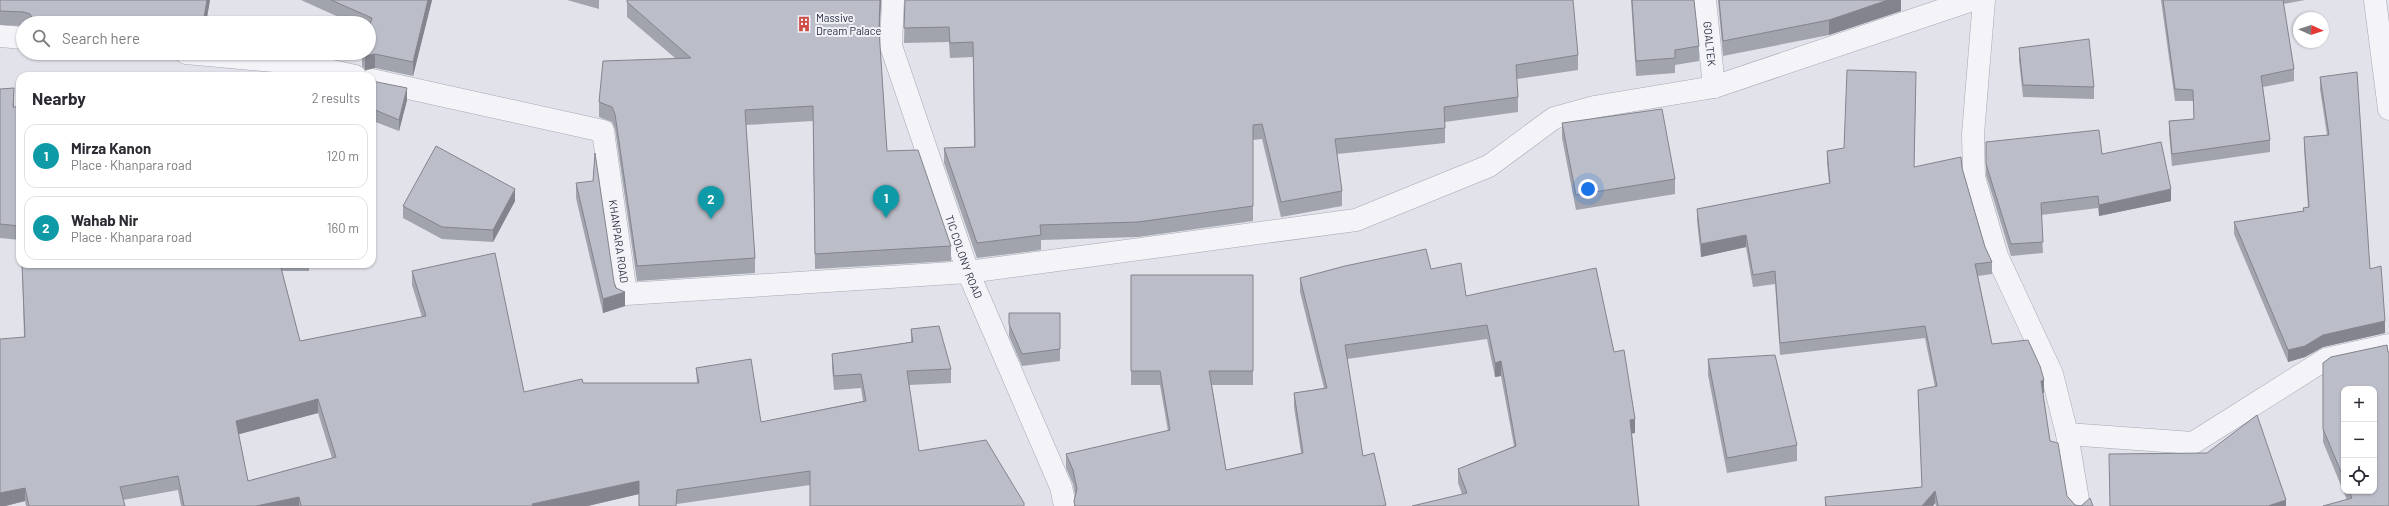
<!DOCTYPE html>
<meta charset="utf-8">
<style>
:root{--surface:#fff;--page:#f2f2f3;--text:#2b2b33;--muted:#7c7c81;--line:#e1e1e2;--accent:#d93025}
body{margin:0;font-family:Barlow,sans-serif;background:var(--page);color:var(--text)}
.controls{position:absolute;right:12px;bottom:12px;display:grid;overflow:hidden;border-radius:8px;box-shadow:0 1px 3px #0004}
.controls button{width:36px;height:36px;display:grid;place-items:center;padding:0;border:0;border-bottom:1px solid var(--line);background:var(--surface);color:var(--text);font:20px sans-serif}
.compass{position:absolute;left:2293px;top:12px;width:36px;height:36px;border-radius:50%;background:var(--surface);box-shadow:0 1px 3px #0004;rotate:93deg}
.you{position:absolute;left:1588px;top:189px;width:14px;height:14px;margin:-10px;border:3px solid #fff;border-radius:50%;background:#1a73e8;box-shadow:0 0 0 6px #1a73e833}
.badge{display:grid;place-items:center;width:26px;height:26px;border-radius:50%;background:var(--accent);color:#fff;font-size:13px;font-weight:700}
.pin{position:absolute;translate:-50% -33px;filter:drop-shadow(0 1px 2px #0008)}
.pin::after{content:'';position:absolute;top:21px;width:14px;height:12px;background:inherit;clip-path:polygon(0 0,100% 0,50% 100%)}
.list{margin:0;padding:0;list-style:none}
h2{display:flex;justify-content:space-between;align-items:center;height:52px;margin:0;padding:0 16px;font-size:17px}
h2 small{font-size:13px;font-weight:400;color:var(--muted)}
.list li{display:grid;grid-template-columns:26px 1fr auto;gap:12px;align-items:center;box-sizing:border-box;height:64px;margin:0 8px 8px;padding:0 8px;border:1px solid var(--line);border-radius:12px}
.list b{display:block;font-size:15px;white-space:nowrap}
.list p{margin:0;font-size:13px;white-space:nowrap;color:var(--muted)}
.list em{font-size:13px;font-style:normal;color:var(--muted)}
.icon{flex:none;width:22px;height:22px;fill:none;stroke:currentColor;stroke-width:2;stroke-linecap:round;stroke-linejoin:round}
.map{position:relative;flex:none;width:2389px;height:506px;overflow:hidden}
.search{position:absolute;background:var(--surface);box-shadow:0 1px 3px #0004;left:16px;top:16px;width:360px;height:44px;display:flex;align-items:center;gap:10px;box-sizing:border-box;padding:0 14px;border-radius:22px;color:var(--muted);font-size:15px}
.panel{position:absolute;background:var(--surface);box-shadow:0 1px 3px #0004;left:16px;top:72px;width:360px;height:196px;border-radius:12px}
.map>svg:first-child{display:block}
.lines{fill:none;stroke-linecap:round;stroke-linejoin:round}
.minor-casing{stroke:#a6a8b4;stroke-width:23}
.minor{stroke:#f4f4f8;stroke-width:22}
.wall{fill:#a1a3ad;fill-rule:evenodd}
.shaded-wall{fill:#83848d}
.building{fill:#bbbdc9;stroke:#83848d;fill-rule:evenodd}
.labels{text-anchor:middle;stroke-width:4;stroke-linejoin:round;paint-order:stroke}
.poi-label{font-size:11px;fill:#292d41;stroke:#f0f2f7;text-anchor:start}
.street-label{font-size:11px;fill:#292d41;stroke:#f0f2f7}
</style>
<div class="map">
<svg width="2389" height="506" viewBox="0 0 2389 506">
<rect width="100%" height="100%" fill="#e1e2ea"/>
<g class="lines">
<defs>
<g id="minor">
<path id="s1" d="M893 0 891 46 968 272 1061 487 1065 506"/>
<path id="s2" d="M1705 0 1714 87"/>
<path d="M1984 0 1973 134 1974 177 1997 256 2052 374 2067 434 2079 506"/>
<path d="M2375 0 2389 109"/>
<path d="M0 36 23 38"/>
<path d="M186 53 296 63 355 76"/>
<path id="s3" d="M372 80 603 131 626 294 968 272 1356 220 1489 166 1554 118 1594 107 1714 87 1972 0"/>
<path d="M2067 434 2193 443 2326 359 2389 345"/>
</g>
</defs>
<use href="#minor" class="minor-casing"/>
<use href="#minor" class="minor"/>
</g>
<path class="wall" d="M0 0H210L206 23H23V26L0 25Z
M301 0H432L413 76 375 68 365 70 362 66V53H369V23H352Z
M567 0H599V9Z
M627 0H881L879 36 887 151 951 246V261L815 269 813 121 746 125 755 258V273L637 281 615 129 612 122 599 117V102L675 58 627 17Z
M905 0 1578 55V70L1517 79 1518 97V112L1445 122V143L1337 154 1342 191V206L1281 217 1262 139 1253 140V221L1138 237 1041 240V250L977 258 944 163V148L974 147 973 57 950 58 949 42 904 43Z
M1631 0H1694L1699 46V61L1675 65V73L1636 76Z
M1718 0H1901V11L1829 35 1723 56Z
M2161 0H2305L2283 4 2294 69V81L2263 87 2270 140V152L2172 166 2169 133V121L2194 119 2193 101H2175Z
M2019 48 2094 87V99L2023 97 2019 60Z
M2320 77 2370 269 2385 333 2323 347 2305 357 2288 362 2234 234V222L2303 211V208L2308 207 2304 149V137L2327 135 2320 89Z
M372 81 407 100 399 131 373 121Z
M1916 85 1914 167 1962 168 1985 247 1992 262V274L1978 276 1992 344 2044 393H2043L2050 441 2067 496 2075 505 2093 506H1936L1935 503 1933 506H1825V497L1922 487 1918 390 1935 387 1925 338 1780 355 1775 284 1753 287 1746 247 1701 257 1697 221V209L1829 183 1827 163V151L1844 148Z
M0 89 14 102V107H20V240L0 238Z
M1562 123 1675 179V194L1576 210 1562 138Z
M1986 142 2102 154 2171 201 2099 216 2098 208 2041 215 2043 253 2011 256 1986 175Z
M576 183 614 282 625 306 603 313 576 198Z
M515 201 493 242 442 239 403 218V206Z
M22 264H309V271H282L300 341 422 317 412 285V271L524 392 583 383H697L696 368 761 422 863 401 861 388 834 390 832 368V354L911 342V329L951 369V383L909 385 810 485 677 504 639 494 588 506H181L178 490 123 500 125 506H26L25 501 5 506H0L24 337ZM318 413 332 458 248 481 238 434Z
M1431 269 1466 296 1614 352 1635 433H1632L1639 506 1462 494 1458 483V469L1514 446 1501 376 1495 377 1487 339 1347 359 1363 456 1386 506H1074V501L1075 495 1073 484 1066 468V454L1168 431 1160 385H1131V275H1253V385H1212L1226 470 1301 453 1294 407V393L1324 388 1300 292V278Z
M1009 313H1060V361L1022 366 1009 336Z
M2387 345 2388 352H2389V506H2323L2347 500 2323 442V363L2331 357ZM2344 389H2374V491H2344Z
M1708 359 1797 445V461L1727 473 1708 375Z"/>
<path class="shaded-wall" d="M207 0H210L206 23H203Z
M428 0H432L413 76V62Z
M880 0H881L879 45V30Z
M1888 0H1901V11L1829 35V20Z
M375 54V68L365 70V56Z
M14 88V102L13 121V107Z
M407 88V100L399 131V120Z
M373 109V121L372 140V128Z
M515 189V201L493 242V230Z
M2171 189V201L2099 216V205Z
M1746 235V247L1701 257V244Z
M625 292V306L603 313V299Z
M2385 321V333L2323 347 2305 357 2288 362V350L2323 335Z
M1501 361V376L1495 377V363Z
M2044 380V393L2041 394V381Z
M318 399V413L236 435V421Z
M1635 419V433L1630 434V420Z
M639 481V494L587 506H532V504Z
M25 488V501L5 506H0V493Z
M1935 491V503L1933 506H1922Z
M299 497V506H256Z
M2286 500V506H2268Z"/>
<path class="building" d="M0 0H207L203 23H35L30 14 24 12 0 11Z
M331 0H428L413 62 375 54 365 56 363 53H369V28L372 18Z
M627 0H880L879 30 887 151 918 150 951 246 815 254 813 106 745 110 755 258 637 266 615 114 612 107 599 102 603 61 691 58 627 2Z
M905 0H1573L1578 55 1516 65 1518 97 1444 107 1445 128 1335 139 1342 191 1281 202 1262 124 1253 125V206L1138 222 1040 225 1041 235 977 243 944 148 975 147 973 42 950 43 949 27 904 28Z
M1632 0H1694L1699 46 1675 50V58L1636 61Z
M1719 0H1888L1829 20 1723 41Z
M2163 0H2283L2294 69 2261 76 2270 140 2172 154 2169 121 2194 119 2193 90 2175 89Z
M2089 39 2094 87 2023 85 2019 48Z
M1847 70 1916 72 1914 167 1961 157 1962 168 1985 247 1992 262 1975 264 1992 344 2028 340 2040 366 2044 380 2041 381 2050 441 2058 443 2067 496 2075 505 2081 506 2090 498 2093 506H1938L1935 491 1922 506H1826L1825 497 1922 487 1918 390 1937 386 1925 326 1780 343 1775 271 1753 275 1746 235 1701 244 1697 209 1830 183 1827 151 1844 148Z
M2357 72 2370 269 2381 266 2385 321 2323 335 2305 346 2288 350 2234 222 2304 211 2303 208 2309 207 2304 137 2329 135 2320 77Z
M362 74 364 76H355Z
M372 81 407 88 399 120 373 109 372 128Z
M14 88 13 107H20V226L0 224V89Z
M1662 109 1675 179 1576 195 1562 123Z
M2099 130 2102 154 2161 142 2171 189 2099 205 2098 196 2041 203 2043 242 2011 244 1986 164V142Z
M436 146 515 189 493 230 442 227 403 206Z
M595 153 614 282 616 288 625 292 603 299 576 183 593 181Z
M1426 249 1431 269 1461 263 1466 296 1596 268 1614 352 1624 350 1635 419 1630 420 1639 506H1412L1467 493 1458 469 1516 446 1501 361 1495 363 1487 325 1345 345 1363 456 1374 453 1386 505 1382 506H1075L1074 501 1077 489 1073 470 1066 454 1170 430 1160 371H1131V275H1253V371H1209L1226 470 1303 453 1294 393 1327 388 1300 278 1345 266Z
M495 253 524 392 582 379 583 383H699L696 368 751 359 761 422 866 401 861 374 834 376 832 354 913 342 911 329 939 326 951 369 907 371 919 451 986 440 1024 503V506H810V471L677 490 676 506H639V481L532 504 533 506H301L299 497 256 506H184L178 476 120 487 125 506H29L25 488 0 493V339L25 337 22 264H280L300 341 426 316 412 271ZM318 399 336 457 248 481 236 421Z
M1009 313H1060V349L1022 354 1009 324Z
M2387 345 2388 352H2389V506H2323L2352 498 2349 491H2374V389H2344V479L2323 429V363L2331 357Z
M1775 355 1797 445 1727 458 1708 359Z
M2257 415 2286 500 2268 506H2110L2109 454 2207 453Z"/>
<defs>
<symbol id="building-bare" viewBox="-9 -9 18 18"><path d="M-4-6H4V6H1V3H-1V6H-4ZM-2.5-4.3h1.7v1.8h-1.7ZM.8-4.3h1.7v1.8H.8ZM-2.5-1h1.7V.8h-1.7ZM.8-1h1.7V.8H.8Z" fill="#ce4e46" stroke="#f0f2f7" stroke-width="2.5" paint-order="stroke"/></symbol>
</defs>
<g fill-rule="evenodd">
<use href="#building-bare" x="793" y="13" width="22" height="22"/>
</g>
<g class="labels">
<g class="poi-label">
<text x="816" y="22">Massive<tspan x="816" dy="13">Dream Palace</tspan></text>
</g>
<g class="street-label">
<text dy="4" stroke="none"><textPath href="#s2" startOffset="44">GOALTEK</textPath></text>
<text dy="4" stroke="none"><textPath href="#s3" startOffset="348">KHANPARA ROAD</textPath></text>
<text dy="4" stroke="none"><textPath href="#s1" startOffset="269">TIC COLONY ROAD</textPath></text>
</g>
</g>
</svg>
<div class="controls">
<button>+</button>
<button>−</button>
<button><svg class="icon" aria-label="locate" viewBox="0 0 24 24"><circle cx="12" cy="12" r="6"/><path d="M12 2v4M12 18v4M2 12h4M18 12h4"/></svg></button>
</div>
<svg class="compass" viewBox="-18 -18 36 36"><path d="M0-13l5 13h-10z" fill="#e53935"/><path d="M0 13l5-13h-10z" fill="#7c7c81"/></svg>
<div class="you"></div>
<div class="pin badge" style="left:886px;top:218px;background:#0f9aa8">1</div>
<div class="pin badge" style="left:711px;top:219px;background:#0f9aa8">2</div>
<div class="search"><svg class="icon" aria-label="search" viewBox="0 0 24 24"><circle cx="10" cy="10" r="6"/><path d="M15 15l6 6"/></svg>Search here</div>
<section class="panel">
<h2>Nearby<small>2 results</small></h2>
<ul class="list">
<li><span class="badge" style="background:#0f9aa8">1</span><div><b>Mirza Kanon</b><p>Place · Khanpara road</p></div><em>120 m</em></li>
<li><span class="badge" style="background:#0f9aa8">2</span><div><b>Wahab Nir</b><p>Place · Khanpara road</p></div><em>160 m</em></li>
</ul>
</section>
</div>
